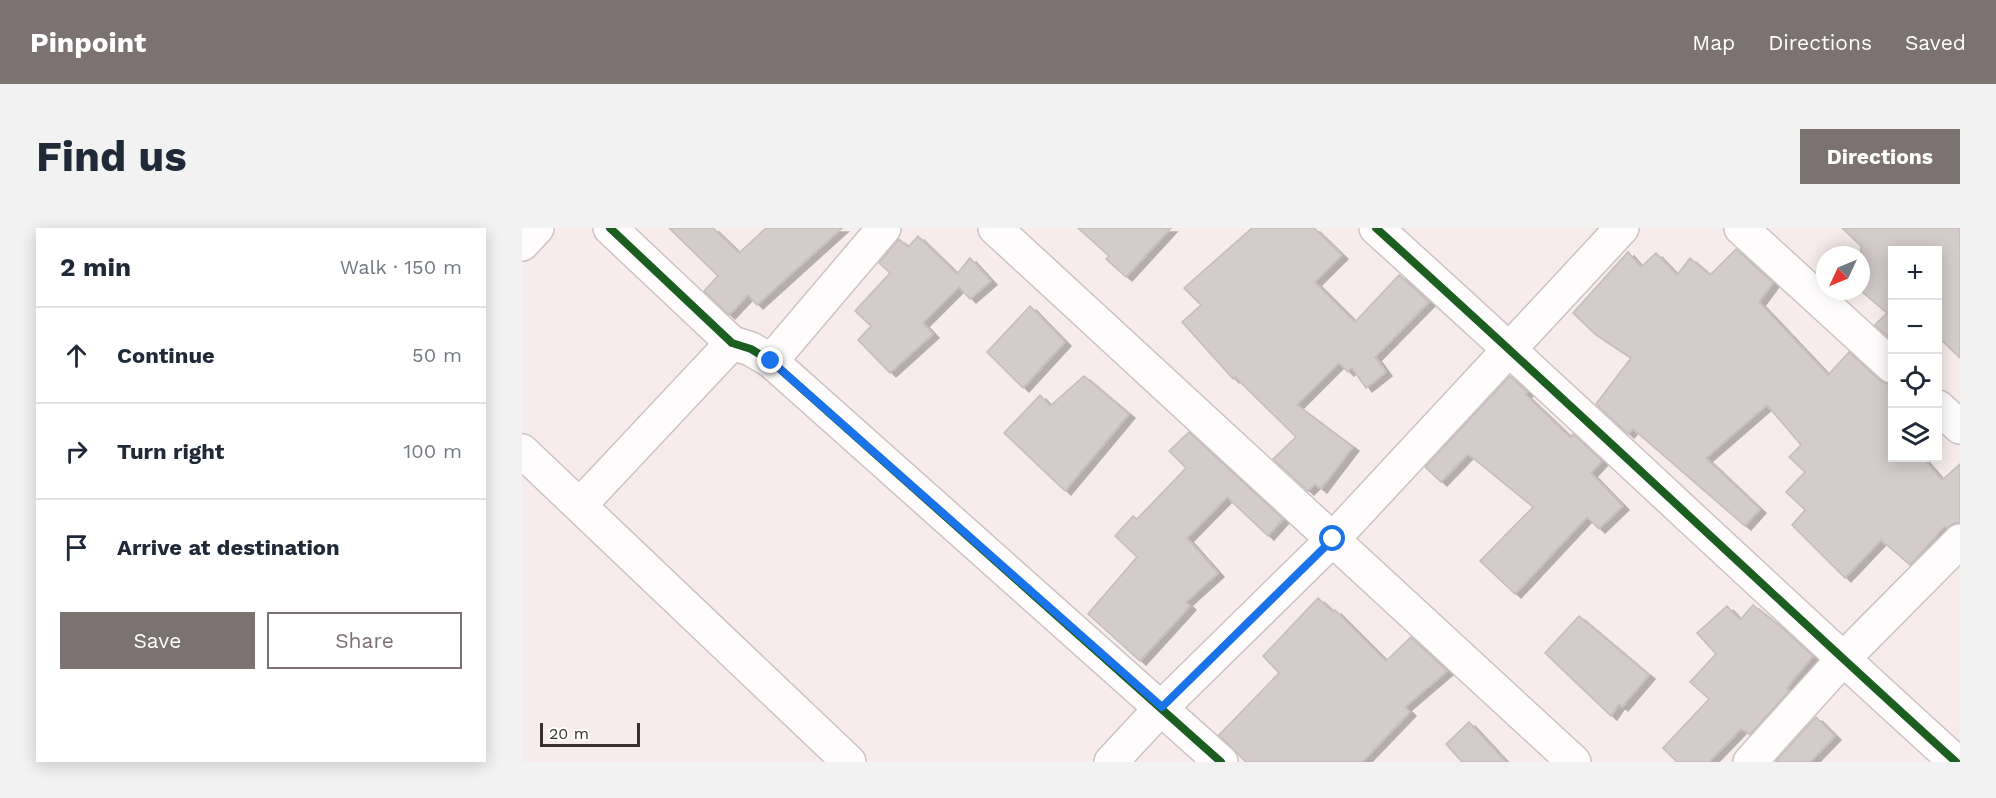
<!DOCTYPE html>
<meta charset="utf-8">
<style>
:root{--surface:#fff;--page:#f2f2f3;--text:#1f2937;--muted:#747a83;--line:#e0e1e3;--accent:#7b7271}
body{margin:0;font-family:"Work Sans",sans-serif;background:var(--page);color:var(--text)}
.controls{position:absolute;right:18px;top:18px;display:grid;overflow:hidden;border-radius:0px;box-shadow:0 3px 15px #0003}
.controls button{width:54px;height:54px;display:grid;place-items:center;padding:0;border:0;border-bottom:2px solid var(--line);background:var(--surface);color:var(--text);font:30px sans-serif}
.compass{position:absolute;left:1294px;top:18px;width:54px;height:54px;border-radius:50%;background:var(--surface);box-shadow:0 3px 15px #0003;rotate:226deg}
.scale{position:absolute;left:18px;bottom:15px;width:100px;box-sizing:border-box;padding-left:6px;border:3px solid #38302f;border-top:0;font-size:16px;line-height:21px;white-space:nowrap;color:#38302f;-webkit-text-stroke:4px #fff;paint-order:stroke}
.stop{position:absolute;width:18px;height:18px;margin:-14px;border:4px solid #1a73e8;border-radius:50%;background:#fff}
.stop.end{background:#1a73e8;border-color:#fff;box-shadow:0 2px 6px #0008}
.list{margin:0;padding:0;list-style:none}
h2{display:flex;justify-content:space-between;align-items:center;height:78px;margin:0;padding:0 24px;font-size:26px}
h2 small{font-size:20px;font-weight:400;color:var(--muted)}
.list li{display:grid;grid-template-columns:39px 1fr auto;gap:18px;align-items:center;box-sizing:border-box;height:96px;padding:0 24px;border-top:2px solid var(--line)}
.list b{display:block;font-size:22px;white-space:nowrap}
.list em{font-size:20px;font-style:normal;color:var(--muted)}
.actions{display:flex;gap:12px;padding:18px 24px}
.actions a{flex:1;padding:14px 0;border:2px solid var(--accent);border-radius:0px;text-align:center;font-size:21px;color:var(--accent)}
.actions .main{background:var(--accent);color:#fff}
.icon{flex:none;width:33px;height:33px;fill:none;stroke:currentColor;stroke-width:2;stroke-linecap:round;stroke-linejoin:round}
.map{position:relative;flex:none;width:1438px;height:534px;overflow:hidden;border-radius:0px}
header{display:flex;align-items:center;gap:36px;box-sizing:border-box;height:84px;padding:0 30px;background:var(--accent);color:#fff}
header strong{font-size:28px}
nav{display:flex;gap:33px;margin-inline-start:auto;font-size:21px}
.intro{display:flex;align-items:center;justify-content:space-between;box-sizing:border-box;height:144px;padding:0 36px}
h1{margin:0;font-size:42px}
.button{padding:15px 27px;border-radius:0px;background:var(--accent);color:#fff;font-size:21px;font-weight:700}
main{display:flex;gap:36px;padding:0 36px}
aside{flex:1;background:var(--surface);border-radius:0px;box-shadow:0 3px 15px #0003}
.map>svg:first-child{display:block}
.building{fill:#d4cccb;stroke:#c5bdbc;stroke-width:1.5;filter:url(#shadow)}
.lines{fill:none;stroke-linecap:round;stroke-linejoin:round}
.street-casing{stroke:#ccc3c2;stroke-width:36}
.street{stroke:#fefcfc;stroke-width:33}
.cycleway-casing{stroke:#fff;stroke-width:11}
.cycleway{stroke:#1b5e20;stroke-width:8}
.route{stroke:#1a73e8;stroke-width:8}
</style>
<header>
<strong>Pinpoint</strong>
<nav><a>Map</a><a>Directions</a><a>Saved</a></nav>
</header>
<div class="intro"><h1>Find us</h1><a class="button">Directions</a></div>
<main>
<aside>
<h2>2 min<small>Walk · 150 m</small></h2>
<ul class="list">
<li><svg class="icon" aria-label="ahead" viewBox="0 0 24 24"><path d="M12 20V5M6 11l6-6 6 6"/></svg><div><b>Continue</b></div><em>50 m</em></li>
<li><svg class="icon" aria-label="right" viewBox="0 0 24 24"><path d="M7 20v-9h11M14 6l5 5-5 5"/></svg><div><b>Turn right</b></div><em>100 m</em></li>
<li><svg class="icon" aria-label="arrive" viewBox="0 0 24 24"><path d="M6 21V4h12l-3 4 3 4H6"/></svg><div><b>Arrive at destination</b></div></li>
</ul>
<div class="actions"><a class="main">Save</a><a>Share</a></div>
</aside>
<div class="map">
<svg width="1438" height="534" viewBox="0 0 1438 534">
<defs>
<filter id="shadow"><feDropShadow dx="6" dy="4" stdDeviation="0" flood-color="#0004"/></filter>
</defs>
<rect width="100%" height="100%" fill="#f7eceb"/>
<path class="building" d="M147 0H191L217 25 244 0H320L235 77 226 67 207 87 182 63 196 48Z
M556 0H649L604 49 584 31 587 28Z
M730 0H792L820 27 793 54 833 94 877 47 907 74 853 129 864 144 844 160 830 140 826 144 817 135 775 177 831 219 799 261 793 256 786 263 751 231 774 209 713 149 711 151 660 94 679 77 662 60Z
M1320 0H1438V130L1416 109V22H1371V113L1353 97 1365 85 1339 63V18Z
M396 8 435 46 448 30 469 53 448 71 437 59 401 95 411 106 368 145 336 112 349 98 333 83 368 45 357 35 377 11 386 19Z
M1214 21 1251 55 1237 74 1306 147 1327 124 1357 152 1365 156H1371V230H1401L1420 252 1438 236V295H1433L1425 300 1423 298 1388 337 1359 312 1323 350 1270 297 1283 282 1264 264 1283 244 1267 229 1279 217 1245 177 1184 230 1238 281 1223 298 1111 201 1106 206 1074 176 1109 130 1074 107 1051 85 1106 24 1119 39 1134 25 1155 47 1168 30 1188 47Z
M508 78 543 114 501 160 465 124Z
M562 148 607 186 543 263 482 205 518 167 528 178Z
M988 148 1005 164 1003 166 1049 210 1051 206 1080 233 1069 245 1101 278 1077 301 1065 289 993 366 958 333 1011 279 946 226 919 254 903 239Z
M667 204 761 291 746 308 705 269 665 310 696 345 664 374 668 378 618 433 566 386 615 329 593 308 611 288 615 291 664 240 647 223Z
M796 370 811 384 813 382 864 433 889 409 925 443 883 479 888 484 840 534H724L697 507 757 445 741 428Z
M1231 377 1260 400 1291 428 1265 460 1267 463 1228 506 1219 501 1187 534H1155L1141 520 1187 471 1168 454 1194 426 1175 405 1205 378 1218 392Z
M1057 388 1127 447 1100 479 1097 476 1089 488 1023 425Z
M1294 489 1313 508 1288 534H1256L1254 533Z
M947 494 984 534H940L924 516Z"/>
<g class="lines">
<defs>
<path id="street" d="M88 0 210 115 229 121 249 133 699 534
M473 0 1052 534
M854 0C1049 176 1239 357 1434 534
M1219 0 1370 138
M0 16 15 0
M249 133 362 0
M1416 179 1438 199
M0 223 327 534
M58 277 210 115
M589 534 640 479 811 311 1100 0
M1228 534 1321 431 1438 313"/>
</defs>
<use href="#street" class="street-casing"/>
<use href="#street" class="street"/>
<defs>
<path id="cycleway" d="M88 0 210 115 229 121 249 133 699 534
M854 0C1049 176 1239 357 1434 534"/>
</defs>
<use href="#cycleway" class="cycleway-casing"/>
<use href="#cycleway" class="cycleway"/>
</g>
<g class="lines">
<path class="route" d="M249 133 640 479 811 311"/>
</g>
</svg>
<div class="controls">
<button>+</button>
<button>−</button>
<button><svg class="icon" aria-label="locate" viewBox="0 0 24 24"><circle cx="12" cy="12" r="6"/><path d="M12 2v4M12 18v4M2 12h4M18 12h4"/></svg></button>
<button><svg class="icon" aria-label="layers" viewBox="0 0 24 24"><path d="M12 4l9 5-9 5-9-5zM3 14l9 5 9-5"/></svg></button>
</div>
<svg class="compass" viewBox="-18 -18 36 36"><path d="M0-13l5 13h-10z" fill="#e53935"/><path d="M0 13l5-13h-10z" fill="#747a83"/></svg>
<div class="scale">20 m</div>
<div class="stop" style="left:811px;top:311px"></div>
<div class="stop end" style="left:249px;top:133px"></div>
</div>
</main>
